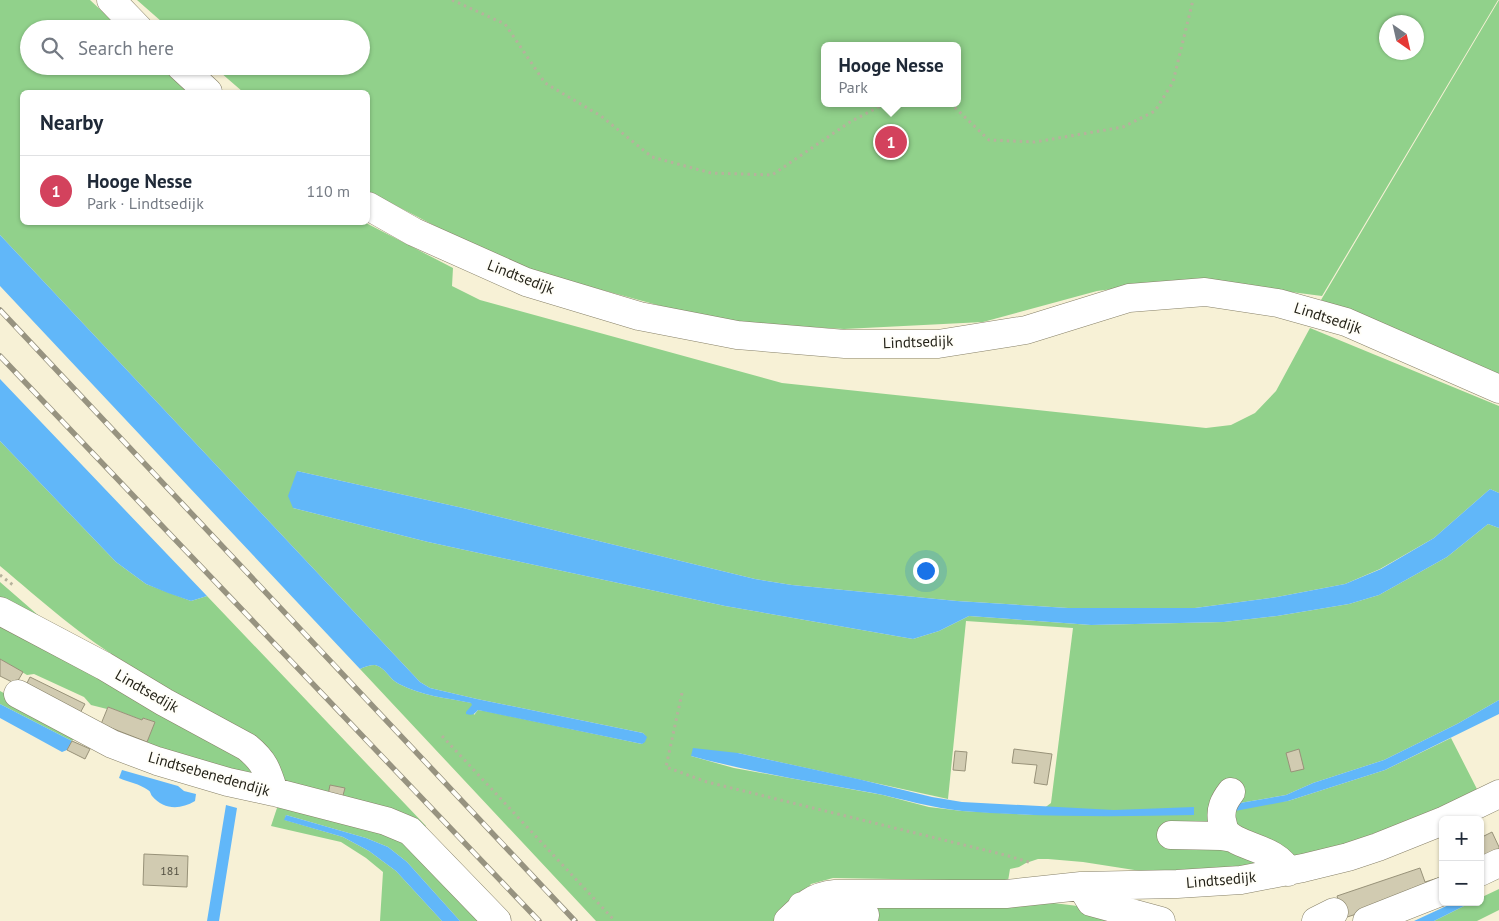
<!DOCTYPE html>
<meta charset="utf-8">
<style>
:root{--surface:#fff;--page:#f2f2f3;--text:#1f2937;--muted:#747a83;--line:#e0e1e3;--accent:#d3425d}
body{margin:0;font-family:"PT Sans",sans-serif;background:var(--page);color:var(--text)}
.controls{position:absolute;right:15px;bottom:15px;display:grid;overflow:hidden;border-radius:8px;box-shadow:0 1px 4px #0004}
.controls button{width:45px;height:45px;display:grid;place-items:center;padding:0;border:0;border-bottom:1px solid var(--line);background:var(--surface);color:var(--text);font:25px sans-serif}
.compass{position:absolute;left:1379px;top:15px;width:45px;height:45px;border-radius:50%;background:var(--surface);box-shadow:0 1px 4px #0004;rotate:146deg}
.you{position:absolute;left:925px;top:570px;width:18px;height:18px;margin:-12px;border:4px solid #fff;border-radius:50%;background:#1a73e8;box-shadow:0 0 0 8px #1a73e833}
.badge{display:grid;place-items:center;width:32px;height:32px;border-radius:50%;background:var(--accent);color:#fff;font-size:16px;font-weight:700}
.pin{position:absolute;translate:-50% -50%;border:2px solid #fff;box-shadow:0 1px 5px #0006}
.popup{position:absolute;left:821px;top:42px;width:140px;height:65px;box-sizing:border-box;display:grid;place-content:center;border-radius:8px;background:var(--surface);filter:drop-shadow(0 1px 4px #0005);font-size:16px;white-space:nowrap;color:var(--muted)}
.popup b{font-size:19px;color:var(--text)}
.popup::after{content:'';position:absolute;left:50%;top:100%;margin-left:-10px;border:10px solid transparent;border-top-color:var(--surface)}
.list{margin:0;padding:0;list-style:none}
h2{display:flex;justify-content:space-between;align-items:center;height:65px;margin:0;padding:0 20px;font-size:21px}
h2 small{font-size:16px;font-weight:400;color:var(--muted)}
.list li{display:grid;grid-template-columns:32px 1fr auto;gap:15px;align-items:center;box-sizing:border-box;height:70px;padding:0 20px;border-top:1px solid var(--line)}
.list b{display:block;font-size:19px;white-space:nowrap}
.list p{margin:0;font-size:16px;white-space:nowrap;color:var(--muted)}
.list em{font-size:16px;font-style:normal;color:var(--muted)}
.icon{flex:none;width:28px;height:28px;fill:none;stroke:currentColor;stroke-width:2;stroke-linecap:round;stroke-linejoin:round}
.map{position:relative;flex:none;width:1499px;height:921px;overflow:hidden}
.search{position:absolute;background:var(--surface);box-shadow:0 1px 4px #0004;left:20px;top:20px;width:350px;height:55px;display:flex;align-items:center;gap:12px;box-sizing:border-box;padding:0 18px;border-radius:28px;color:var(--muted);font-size:19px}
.panel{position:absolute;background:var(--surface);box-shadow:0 1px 4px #0004;left:20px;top:90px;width:350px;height:135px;border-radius:8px}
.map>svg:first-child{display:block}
.green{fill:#91d18b;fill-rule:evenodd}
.water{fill:#61b7f9}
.building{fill:#d1cbb1;stroke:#989279}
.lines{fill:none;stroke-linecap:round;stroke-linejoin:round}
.minor-casing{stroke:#878168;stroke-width:29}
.path{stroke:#b6b29c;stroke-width:3;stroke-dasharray:2.5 4;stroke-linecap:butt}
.minor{stroke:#fff;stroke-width:28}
.rail-casing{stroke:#979380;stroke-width:5.5}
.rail{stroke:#fffef8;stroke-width:4;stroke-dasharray:11;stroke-linecap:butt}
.labels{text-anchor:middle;stroke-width:4;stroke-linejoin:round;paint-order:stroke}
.number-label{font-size:12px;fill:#504d3f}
.street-label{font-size:15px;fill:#252319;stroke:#fffef8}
</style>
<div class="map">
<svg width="1499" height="921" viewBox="0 0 1499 921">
<rect width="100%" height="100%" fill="#f7f1d6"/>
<path class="green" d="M0 0H90L121 29H29V66H160L188 92H22V222L366 223 453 268 452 286 480 300 782 383 1206 428 1231 425 1255 413 1276 391 1310 328 1499 406V493L1490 489 1434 538 1380 569 1345 584 1277 597 1195 608H1068L957 601 792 585 755 579 463 508 297 471 293 508 428 542 725 606 913 639 939 631 969 616 1091 625 1224 622 1277 616 1349 604 1379 595 1447 557 1488 524 1499 528V700L1457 724 1384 760 1313 783 1286 795 1234 804 1288 801 1385 770 1451 738 1479 793 1440 811 1301 859 1215 843 1273 865 1160 874 1083 862 1048 859H1038L1026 863 1019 867 1010 869 1008 881 833 878 811 884 798 901 778 921H596L360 669C364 667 370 665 375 665 385 667 390 680 399 684 422 696 447 698 472 703L474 715 478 710 485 711 642 744 646 737 643 733 477 699 430 688 420 682 0 235ZM966 621 1073 628 1051 803 1035 815 962 811 929 807 883 795 734 768 691 756 738 753 948 799Z
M137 0H1498L1322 296 1190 279 1097 291 983 322 844 329 720 322 510 265 368 191V92H243L213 66H361V29H170ZM1386 22H1416V52H1386ZM825 46H957V103H825Z
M1499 0V374L1321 300Z
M0 441 116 562 146 584 191 601 207 596 426 826 423 829 295 791 130 665C82 638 42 601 0 566Z
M0 582 46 622 0 599Z
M0 622 240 753 254 775 169 755 147 742 154 722 144 718 142 720 108 707 107 709 91 705 84 697 34 674 27 675 0 659Z
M0 691 51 718 75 737 72 741 0 704Z
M278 805 406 835 479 921H460L407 862 388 847 366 838 286 815 285 820 343 837 369 851 396 871 442 921H380L383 872 366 858 341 842 271 826Z
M1499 889V910L1477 921H1434L1472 902H1480V898Z
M1037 901 1086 907 1139 921H795L819 907Z"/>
<path class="water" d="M0 235 420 682 430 688 477 699 643 733 647 737 645 742 642 744 478 710C474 714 473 716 466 714V712L472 705 471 703C447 698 422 696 399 684 390 680 385 667 375 665 370 665 364 667 360 669L0 286Z
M0 379 207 596 191 601 168 593 146 584 116 562 0 441Z
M297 471 463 508 755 579 792 585 957 601 1068 608H1195L1277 597 1345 584 1381 569 1434 538 1490 489 1499 493V528L1488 524 1447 557 1379 595 1349 604 1277 616 1224 622 1091 625 969 616 939 631 913 639 725 606 428 542 293 508 288 496Z
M1499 700V714L1385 770 1288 801 1235 811 1234 804 1286 795 1313 783 1384 760 1457 724Z
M0 704 72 741 67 750 62 752 0 718Z
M693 748 738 753 858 779 932 797 962 802 1114 810 1194 807V815C1117 817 1039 817 962 811 932 808 903 799 873 793 812 782 751 772 691 756Z
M122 770 178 786 184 791 196 794 195 801C180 810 164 810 152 796 150 793 151 792 148 790 140 784 128 782 119 778Z
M226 805 237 808 219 921H207Z
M286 815 366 838 388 847 407 862 460 921H442L396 871 369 851 343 837 284 820Z
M1455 902H1472L1434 921H1414Z"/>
<path class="building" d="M0 659 23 672 16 684 0 676Z
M30 677 85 704 79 715 24 689Z
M108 707 142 720 143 718 155 722 147 742 101 724Z
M72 741 90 749 85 759 67 750Z
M1014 749 1052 754 1047 785 1034 783 1037 765 1012 763Z
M1299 749 1304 769 1291 772 1286 753Z
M955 751 967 752 965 771 953 770Z
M330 785 345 788 342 799 328 795Z
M1492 832 1499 847V854L1480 863V838Z
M144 854 188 856 187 887 143 885Z
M1420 868 1425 882 1438 878 1441 887 1344 918 1337 896Z"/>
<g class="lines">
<defs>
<path id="minor" d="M111 0 139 29
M180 66 208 92
M368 206 414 232 526 282 639 316 737 335 845 344H938L1026 330 1129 298 1205 292 1278 303 1346 322 1499 389
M0 611 104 666 164 702 247 747C265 762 267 770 274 792
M18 694 112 744 157 761 228 782 274 792 386 821 410 831 497 921
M1231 792C1224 801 1220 809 1222 821 1223 823 1223 826 1224 829 1233 848 1277 846 1288 872
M1445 820 1499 794
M1171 835 1221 836 1233 838
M1480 872 1499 863
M1081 886 1091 902 1161 921
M802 906 820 911 865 915
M788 921C803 906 813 896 835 894H1006L1081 886 1177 884 1241 880 1303 868 1348 857 1378 847 1443 821
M1316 921 1334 912
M1367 921 1443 891"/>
</defs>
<use href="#minor" class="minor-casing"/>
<path class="path" d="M452 0 505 24 545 83 601 116 652 157 711 173 772 175 850 122 886 103
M950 103 989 140 1035 142 1123 127 1155 111 1173 82 1193 0
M0 575 13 585
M682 693 666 767 707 782 1005 855 1032 863
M442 736 615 921"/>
<use href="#minor" class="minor"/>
<defs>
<path id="rail" d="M0 310 575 921
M0 356 539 921"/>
</defs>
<use href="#rail" class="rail-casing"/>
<use href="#rail" class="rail"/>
</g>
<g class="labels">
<g class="number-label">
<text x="170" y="875">181</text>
</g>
<g class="street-label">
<text transform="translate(521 277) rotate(21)" y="5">Lindtsedijk</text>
<text transform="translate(1328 318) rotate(18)" y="5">Lindtsedijk</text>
<text transform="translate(918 342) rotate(-2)" y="5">Lindtsedijk</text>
<text transform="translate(147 691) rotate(30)" y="5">Lindtsedijk</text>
<text transform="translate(209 774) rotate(16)" y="5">Lindtsebenedendijk</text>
<text transform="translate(1221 880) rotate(-5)" y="5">Lindtsedijk</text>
</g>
</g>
</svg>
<div class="controls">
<button>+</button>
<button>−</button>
</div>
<svg class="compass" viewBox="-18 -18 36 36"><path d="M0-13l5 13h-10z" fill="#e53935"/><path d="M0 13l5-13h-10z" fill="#747a83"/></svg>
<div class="you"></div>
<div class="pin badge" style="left:891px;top:142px">1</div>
<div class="popup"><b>Hooge Nesse</b>Park</div>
<div class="search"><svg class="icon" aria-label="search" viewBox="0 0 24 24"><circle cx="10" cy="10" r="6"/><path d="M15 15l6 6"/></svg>Search here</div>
<section class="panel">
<h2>Nearby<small></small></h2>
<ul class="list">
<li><span class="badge">1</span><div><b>Hooge Nesse</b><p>Park · Lindtsedijk</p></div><em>110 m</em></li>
</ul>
</section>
</div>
